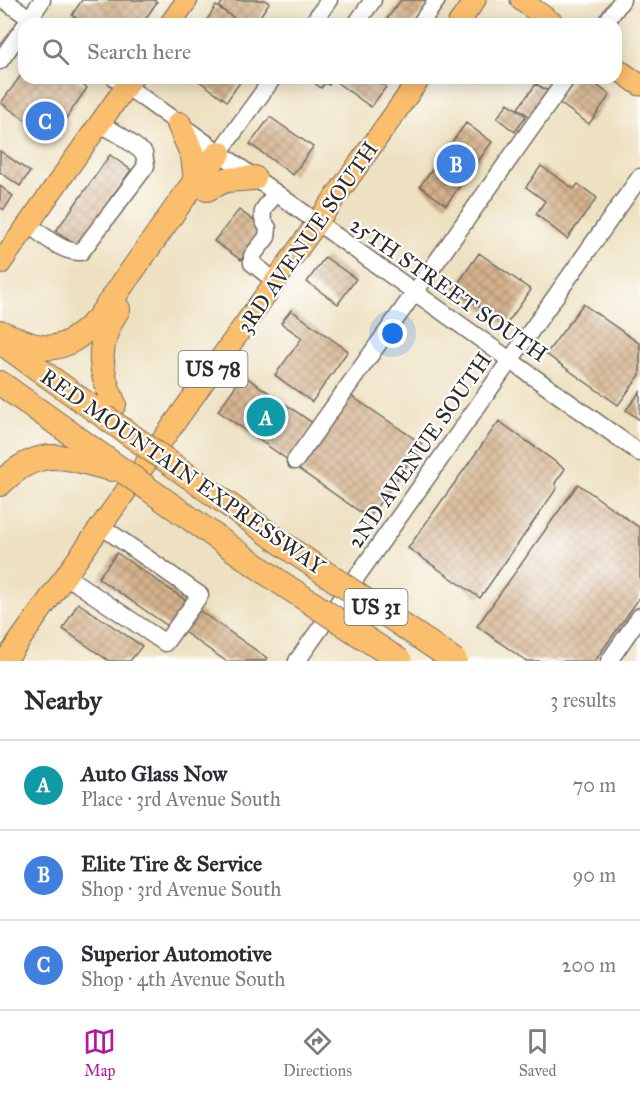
<!DOCTYPE html>
<meta charset="utf-8">
<style>
:root{--surface:#fff;--page:#f2f2f3;--text:#2b2b33;--muted:#7c7c81;--line:#e1e1e2;--accent:#b5179e}
body{margin:0;font-family:"IM FELL Great Primer",serif;background:var(--page);color:var(--text)}
.you{position:absolute;left:393px;top:334px;width:21px;height:21px;margin:-15px;border:4px solid #fff;border-radius:50%;background:#1a73e8;box-shadow:0 0 0 9px #1a73e833}
.badge{display:grid;place-items:center;width:39px;height:39px;border-radius:50%;background:var(--accent);color:#fff;font-size:20px;font-weight:700}
.pin{position:absolute;translate:-50% -50%;border:3px solid #fff;box-shadow:0 2px 6px #0006}
.list{margin:0;padding:0;list-style:none}
h2{display:flex;justify-content:space-between;align-items:center;height:78px;margin:0;padding:0 24px;font-size:26px}
h2 small{font-size:20px;font-weight:400;color:var(--muted)}
.list li{display:grid;grid-template-columns:39px 1fr auto;gap:18px;align-items:center;box-sizing:border-box;height:90px;padding:0 24px;border-top:2px solid var(--line)}
.list b{display:block;font-size:22px;white-space:nowrap}
.list p{margin:0;font-size:20px;white-space:nowrap;color:var(--muted)}
.list em{font-size:20px;font-style:normal;color:var(--muted)}
.icon{flex:none;width:33px;height:33px;fill:none;stroke:currentColor;stroke-width:2;stroke-linecap:round;stroke-linejoin:round}
.map{position:relative;flex:none;width:640px;height:661px;overflow:hidden}
.search{position:absolute;background:var(--surface);box-shadow:0 3px 15px #0003;left:18px;right:18px;top:18px;height:66px;display:flex;align-items:center;gap:15px;box-sizing:border-box;padding:0 21px;border-radius:18px;color:var(--muted);font-size:22px}
.sheet{height:348px;background:var(--surface)}
nav{display:flex;justify-content:space-around;align-items:center;box-sizing:border-box;height:84px;border-top:2px solid var(--line);background:var(--surface);font-size:16px;color:var(--muted)}
nav a{display:grid;justify-items:center;gap:3px}
nav .on{color:var(--accent)}
.map>svg:first-child{display:block}
.building{fill:url(#building-cross-hatch)}
.lines{fill:none;stroke-linecap:round;stroke-linejoin:round}
.minor-casing{stroke:#6f6b60;stroke-width:19}
.major-casing{stroke:#6f6b60;stroke-width:23}
.highway-casing{stroke:#6f6b60;stroke-width:26}
.minor{stroke:#fff;stroke-width:16}
.major{stroke:#fabe6d;stroke-width:21}
.highway{stroke:#fabe6d;stroke-width:24}
.highway-bridge-casing{stroke:#6f6b60;stroke-width:26;stroke-linecap:butt}
.highway-bridge{stroke:#fabe6d;stroke-width:24}
.labels{text-anchor:middle;stroke-width:4.5;stroke-linejoin:round;paint-order:stroke}
.shield{fill:#fff;stroke:#6b6b6b;stroke-width:1.5}
.shield-label{font-size:21px;font-weight:bold;fill:#2b2b2b}
.street-label{font-size:22px;fill:#2b2b2b;stroke:#fff}
</style>
<div class="map">
<svg width="640" height="661" viewBox="0 0 640 661">
<defs>
<pattern id="building-cross-hatch" width="8" height="8" patternUnits="userSpaceOnUse" patternTransform="scale(1.5)"><rect width="8" height="8" fill="#d5b28c"/><path d="M0 0l8 8M0 8l8-8" fill="none" stroke="#ad9173"/></pattern>
</defs>
<rect width="100%" height="100%" fill="#fff"/>
<filter id="ink" filterUnits="userSpaceOnUse"><feTurbulence type="fractalNoise" baseFrequency=".0167" numOctaves="2"/><feDisplacementMap in="SourceGraphic" scale="12" xChannelSelector="R" yChannelSelector="G"/><feConvolveMatrix kernelMatrix="1 2 1 2 8 2 1 2 1" color-interpolation-filters="sRGB"/></filter>
<filter id="wash" filterUnits="userSpaceOnUse"><feTurbulence type="fractalNoise" baseFrequency=".008" numOctaves="4" result="noise"/><feDisplacementMap in="SourceGraphic" scale="24" xChannelSelector="R" yChannelSelector="G"/><feGaussianBlur stdDeviation="1.35" result="paint"/><feColorMatrix in="noise" values="0 0 0 0 0 0 0 0 0 0 0 0 0 0 0 0 0 1.4 0 .05"/><feComposite in="paint" operator="in"/></filter>
<g filter="url(#wash)">
<rect width="100%" height="100%" fill="#eee1c1"/>
<g id="blocks">
<path class="building" d="M82 0H154L157 2 142 24H85L72 15Z
M224 0H265L269 3 255 24H211L206 21 216 6 234 18 219 7Z
M401 0H430L411 24H383Z
M24 71V78H73L87 88 52 138 1 103Z
M195 78H243L227 101Z
M308 78H373L386 87 371 107 332 79 329 85 325 83 321 88Z
M575 78H587L610 95 589 124 558 102Z
M536 84 550 92 532 118 518 108Z
M508 103 526 116 515 132 497 118Z
M270 117 313 147 293 175 250 144Z
M466 123 492 142 446 205 420 186Z
M0 151 30 172 20 186 0 172Z
M110 155 131 170 77 246 56 231Z
M541 166 574 189 578 184 597 198 567 239 536 214 545 201 526 187Z
M0 186 13 196 4 210 0 207Z
M239 210 264 228 241 260 214 241Z
M479 253 531 290 506 325 454 289Z
M325 257 356 279 338 304 307 282Z
M583 304 640 344V375L618 405 546 354Z
M291 310 348 351 312 402 275 375 302 338 281 323Z
M243 375 314 424 288 460 218 411Z
M640 392V420L626 410Z
M350 395 422 444 369 518 297 468Z
M499 421 565 469 555 483 557 488 480 598 408 548Z
M578 484 640 528V597L595 661H526L477 626Z
M117 553 188 602 171 628 98 578Z
M78 603 142 646 130 661H109L63 629Z
M197 609 267 658 265 661H226L184 632Z"/>
</g>
</g>
<g filter="url(#ink)">
<use href="#blocks" fill-opacity="0" stroke="#6f6b60" stroke-width="1.5"/>
<g class="lines">
<defs>
<path id="minor" d="M4 0 38 24
M26 24 42 0
M312 24 329 0
M363 24 358 21 373 0
M420 24 437 0
M605 24 622 0
M0 61 24 27
M115 78 640 453
M219 153 273 78
M28 224C43 235 62 253 81 252L146 166 144 153 120 135 100 124
M275 281 252 263V256L267 237 268 228C256 213 266 206 276 193
M295 461 567 78
M66 576 165 643 200 595 101 526
M297 661 640 177
M609 661 640 616"/>
<path id="major" d="M521 0 554 24
M170 24 187 0
M458 24 475 0
M616 68 640 85
M0 264 132 78
M5 661 420 78"/>
<path id="highway" d="M179 124 193 156 196 180
M207 189 226 180 254 178
M0 332C46 353 61 356 98 319L196 180 219 153
M2 343 105 417
M0 383 126 473
M114 404C98 369 96 342 118 309
M0 484C39 445 63 456 111 469
M208 490 297 554
M188 517 278 581"/>
</defs>
<use href="#minor" class="minor-casing"/>
<use href="#major" class="major-casing"/>
<use href="#highway" class="highway-casing"/>
<use href="#minor" class="minor"/>
<use href="#major" class="major"/>
<use href="#highway" class="highway"/>
<defs>
<path id="highway-bridge" d="M105 417 208 490
M126 473 188 517
M297 554 455 661
M278 581 400 661"/>
</defs>
<use href="#highway-bridge" class="highway-bridge-casing"/>
<use href="#highway-bridge" class="highway-bridge"/>
</g>
</g>
<g class="labels">
<g class="shield">
<rect x="178.5" y="351" width="69" height="36" rx="4.5"/>
<rect x="344.5" y="589" width="63" height="36" rx="4.5"/>
</g>
<g class="shield-label">
<text x="213" y="376">US 78</text>
<text x="376" y="614">US 31</text>
</g>
<g class="street-label">
<text transform="translate(307 237) rotate(-55)" y="8">3RD AVENUE SOUTH</text>
<text transform="translate(449 289) rotate(35)" y="8">25TH STREET SOUTH</text>
<text transform="translate(419 450) rotate(-55)" y="8">2ND AVENUE SOUTH</text>
<text transform="translate(183 471) rotate(35)" y="8">RED MOUNTAIN EXPRESSWAY</text>
</g>
</g>
</svg>
<div class="you"></div>
<div class="pin badge" style="left:266px;top:417px;background:#0f9aa8">A</div>
<div class="pin badge" style="left:456px;top:164px;background:#3f7fe0">B</div>
<div class="pin badge" style="left:45px;top:121px;background:#3f7fe0">C</div>
<div class="search"><svg class="icon" aria-label="search" viewBox="0 0 24 24"><circle cx="10" cy="10" r="6"/><path d="M15 15l6 6"/></svg>Search here</div>
</div>
<section class="sheet">
<h2>Nearby<small>3 results</small></h2>
<ul class="list">
<li><span class="badge" style="background:#0f9aa8">A</span><div><b>Auto Glass Now</b><p>Place · 3rd Avenue South</p></div><em>70 m</em></li>
<li><span class="badge" style="background:#3f7fe0">B</span><div><b>Elite Tire &amp; Service</b><p>Shop · 3rd Avenue South</p></div><em>90 m</em></li>
<li><span class="badge" style="background:#3f7fe0">C</span><div><b>Superior Automotive</b><p>Shop · 4th Avenue South</p></div><em>200 m</em></li>
</ul>
</section>
<nav>
<a class="on"><svg class="icon" aria-label="map" viewBox="0 0 24 24"><path d="M3 6l6-2 6 2 6-2v14l-6 2-6-2-6 2zM9 4v14M15 6v14"/></svg>Map</a>
<a><svg class="icon" aria-label="directions" viewBox="0 0 24 24"><path d="M12 3l9 9-9 9-9-9zM9 14v-3h6M13 9l2 2-2 2"/></svg>Directions</a>
<a><svg class="icon" aria-label="saved" viewBox="0 0 24 24"><path d="M7 4h10v16l-5-4-5 4z"/></svg>Saved</a>
</nav>
